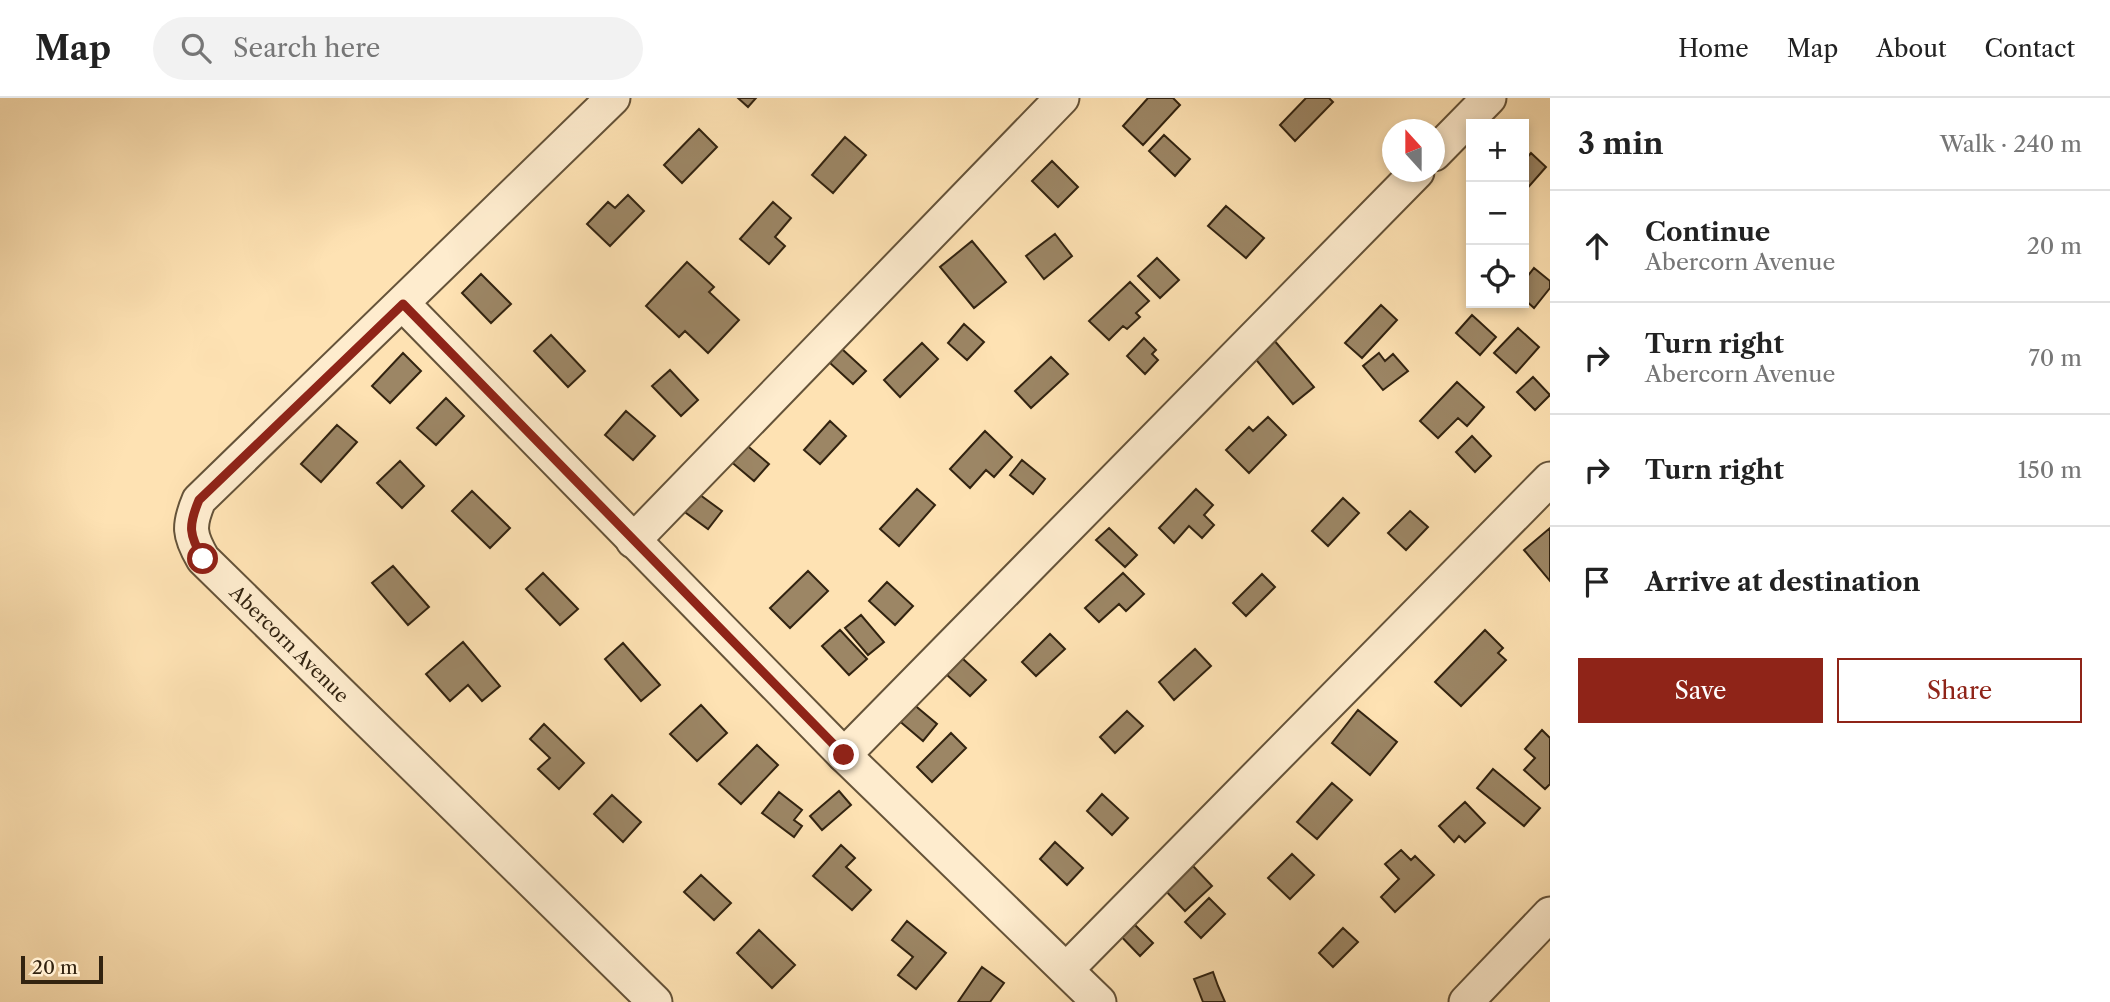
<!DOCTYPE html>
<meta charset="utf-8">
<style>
:root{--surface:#fff;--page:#f2f2f2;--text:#222;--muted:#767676;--line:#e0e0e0;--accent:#8f2418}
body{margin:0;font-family:"Libre Caslon Text",serif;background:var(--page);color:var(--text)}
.controls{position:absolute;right:21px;top:21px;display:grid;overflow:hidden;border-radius:0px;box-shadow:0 4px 10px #0003}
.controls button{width:63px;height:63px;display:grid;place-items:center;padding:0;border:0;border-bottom:2px solid var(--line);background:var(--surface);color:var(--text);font:35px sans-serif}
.compass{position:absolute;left:1382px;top:21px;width:63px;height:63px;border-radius:50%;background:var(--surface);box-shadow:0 4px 10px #0003;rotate:339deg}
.scale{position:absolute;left:21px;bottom:18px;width:82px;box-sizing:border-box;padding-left:7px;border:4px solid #322310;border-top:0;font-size:19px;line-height:24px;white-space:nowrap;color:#322310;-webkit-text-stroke:5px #feecce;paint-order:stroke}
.stop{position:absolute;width:21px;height:21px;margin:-16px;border:5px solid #8f2418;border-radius:50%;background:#fff}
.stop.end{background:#8f2418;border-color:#fff;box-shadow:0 2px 7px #0008}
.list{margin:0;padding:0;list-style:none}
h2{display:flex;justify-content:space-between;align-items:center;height:91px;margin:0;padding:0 28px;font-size:30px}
h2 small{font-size:23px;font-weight:400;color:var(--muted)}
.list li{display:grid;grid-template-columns:46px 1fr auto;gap:21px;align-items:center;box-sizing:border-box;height:112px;padding:0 28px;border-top:2px solid var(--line)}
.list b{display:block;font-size:26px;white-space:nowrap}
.list p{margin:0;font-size:23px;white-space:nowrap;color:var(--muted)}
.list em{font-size:23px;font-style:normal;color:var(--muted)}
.actions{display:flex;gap:14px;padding:21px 28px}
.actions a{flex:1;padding:16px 0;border:2px solid var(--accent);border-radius:0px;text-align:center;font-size:24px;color:var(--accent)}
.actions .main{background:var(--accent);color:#fff}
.icon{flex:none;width:38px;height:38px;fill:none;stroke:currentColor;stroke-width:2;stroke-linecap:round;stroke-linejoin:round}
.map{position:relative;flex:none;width:1550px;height:904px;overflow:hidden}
header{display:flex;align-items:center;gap:42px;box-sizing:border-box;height:98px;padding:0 35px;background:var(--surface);border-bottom:2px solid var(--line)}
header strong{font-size:33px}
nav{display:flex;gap:38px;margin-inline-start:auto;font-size:24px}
.search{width:490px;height:63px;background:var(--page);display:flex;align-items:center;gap:18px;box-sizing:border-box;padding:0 24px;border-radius:38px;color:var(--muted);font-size:26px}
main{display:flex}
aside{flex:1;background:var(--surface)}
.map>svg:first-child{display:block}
.building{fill:#9c8665;stroke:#322310;stroke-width:2}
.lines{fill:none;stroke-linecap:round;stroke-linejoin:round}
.minor-casing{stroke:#655339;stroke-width:37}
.minor{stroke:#feecce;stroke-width:33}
.route{stroke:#8f2418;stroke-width:9}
.labels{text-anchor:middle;stroke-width:5;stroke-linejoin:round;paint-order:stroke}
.street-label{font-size:19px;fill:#322310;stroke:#feecce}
</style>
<header>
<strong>Map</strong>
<div class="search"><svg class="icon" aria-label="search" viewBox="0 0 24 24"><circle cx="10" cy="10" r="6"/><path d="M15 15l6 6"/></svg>Search here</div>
<nav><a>Home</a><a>Map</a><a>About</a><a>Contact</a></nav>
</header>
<main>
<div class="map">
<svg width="1550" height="904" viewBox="0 0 1550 904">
<rect width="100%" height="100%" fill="#fee2b3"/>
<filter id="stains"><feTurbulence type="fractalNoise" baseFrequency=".00286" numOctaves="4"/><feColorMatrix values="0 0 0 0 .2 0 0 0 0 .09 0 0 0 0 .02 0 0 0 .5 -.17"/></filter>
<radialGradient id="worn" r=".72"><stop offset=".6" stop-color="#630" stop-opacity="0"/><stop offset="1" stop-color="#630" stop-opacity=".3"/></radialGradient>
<path class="building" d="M738 0H756L748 9Z
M1148 0H1173L1180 7 1143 47 1123 28Z
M1306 0H1329L1333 4 1295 43 1280 27Z
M699 31 717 49 682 85 664 67Z
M1164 37 1190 61 1175 78 1149 53Z
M845 39 866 57 833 95 812 77Z
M1531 55 1546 69 1524 94V63Z
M1052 63 1078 89 1058 109 1032 83Z
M628 97 644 113 610 148 587 126 608 104 615 110Z
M773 104 791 120 775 139 785 148 769 166 740 141Z
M1226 108 1264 140 1246 160 1208 128Z
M1055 136 1072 158 1044 181 1026 158Z
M972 143 1006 184 974 210 940 169Z
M1157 160 1179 182 1160 200 1138 178Z
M687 164 714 189 709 194 739 222 708 255 685 233 679 239 646 208Z
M1534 170 1550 183V190L1534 210 1524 201V183Z
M481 176 511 206 491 225 462 195Z
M1130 184 1149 203 1136 215 1140 219 1127 231 1123 228 1109 242 1089 223Z
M1381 207 1397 222 1362 260 1345 245Z
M1472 217 1496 239 1480 257 1456 235Z
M964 226 984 244 967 262 948 245Z
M1518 230 1539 249 1516 275 1494 255Z
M551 237 585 273 568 289 534 253Z
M1144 240 1156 252 1152 256 1158 262 1145 276 1127 258Z
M1273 241 1314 289 1293 306 1253 258Z
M922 245 938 261 900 299 884 282Z
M842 251 866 273 853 286 830 265Z
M403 255 421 273 390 305 372 288Z
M1379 255 1385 263 1393 256 1408 273 1383 292 1363 268Z
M1051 259 1068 276 1031 310 1015 293Z
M670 272 698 302 681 318 652 288Z
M1533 279 1550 297 1535 312 1517 294Z
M1457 284 1484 309 1467 328 1458 320 1438 340 1420 323Z
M446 300 464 318 436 347 417 330Z
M626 313 655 338 633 362 605 337Z
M1268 319 1286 337 1249 375 1226 352 1249 329 1253 333Z
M830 323 846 338 820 366 804 352Z
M337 327 357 344 321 384 301 366Z
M985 333 1012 359 994 379 986 372 970 390 950 371Z
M1472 338 1491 358 1475 374 1456 354Z
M744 345 769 366 754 383 729 362Z
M1022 362 1045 381 1033 396 1010 377Z
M400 363 424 388 402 410 377 385Z
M917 391 935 407 899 448 880 431Z
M1196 391 1213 407 1204 417 1214 427 1202 440 1189 428 1174 445 1159 430Z
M472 393 510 430 490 450 452 413Z
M696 394 722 413 708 431 682 412Z
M1343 400 1359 415 1328 448 1312 433Z
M1410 413 1428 429 1406 452 1388 435Z
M1109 430 1137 457 1125 469 1096 442Z
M1550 430V483L1524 452Z
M393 468 429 509 408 527 372 485Z
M808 473 828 493 790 530 770 510Z
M543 475 578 511 560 527 526 491Z
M1123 475 1144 496 1126 513 1119 506 1099 524 1085 510Z
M1262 476 1275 489 1246 518 1233 505Z
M887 484 913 508 895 527 869 503Z
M861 517 884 544 868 557 845 530Z
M840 532 867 561 849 577 822 548Z
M1485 532 1503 550 1498 555 1506 562 1461 608 1435 584Z
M1050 536 1065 551 1036 578 1022 564Z
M463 544 500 588 482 603 468 587 450 603 426 576Z
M623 545 660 587 641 603 605 561Z
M1195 551 1211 568 1174 602 1159 584Z
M962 560 986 582 970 598 947 577Z
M912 605 937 626 923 643 897 621Z
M701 607 727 635 697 663 670 636Z
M1358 612 1397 644 1370 677 1332 645Z
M1127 613 1143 628 1115 655 1100 639Z
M544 626 584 665 559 691 538 671 550 660 530 641Z
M1542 632 1550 640V686L1545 691 1524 672 1535 660 1525 651Z
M951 635 966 650 932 684 917 669Z
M757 647 778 667 741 706 719 686Z
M1493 671 1540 710 1524 728 1477 690Z
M1332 685 1352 702 1317 741 1297 724Z
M839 693 851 707 822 732 810 718Z
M779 694 802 712 794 722 802 728 794 739 762 715Z
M1102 696 1128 720 1112 737 1087 713Z
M612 697 641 724 623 744 594 716Z
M1465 704 1485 725 1465 744 1459 738 1454 744 1439 728Z
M1055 744 1083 770 1067 787 1040 761Z
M841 747 855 760 846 769 871 792 852 812 813 778Z
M1401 752 1411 762 1415 758 1434 777 1395 814 1381 799 1399 781 1385 766Z
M1292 756 1314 777 1290 801 1268 780Z
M1193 768 1212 788 1185 813 1160 787 1181 779Z
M701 777 731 805 714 822 684 794Z
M1209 800 1225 816 1201 840 1185 824Z
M1127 819 1153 845 1140 858 1114 831Z
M907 823 946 855 916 891 898 877 913 859 892 842Z
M1343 830 1358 844 1333 869 1319 855Z
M759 832 795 867 772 890 737 855Z
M982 869 1004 885 990 904H958Z
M1213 874 1218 888 1225 904H1203L1196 886 1194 881Z"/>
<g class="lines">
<defs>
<g id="minor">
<path id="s1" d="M613 0 199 402C188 428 189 437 203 461L655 904"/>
<path d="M1434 56 1489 0"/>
<path d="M403 206 844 657 1099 904"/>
<path d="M633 443 1062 0"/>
<path d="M844 657 1417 74"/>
<path d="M1067 871 1550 381"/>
<path d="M1466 904 1550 816"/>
</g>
</defs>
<use href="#minor" class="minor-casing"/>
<use href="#minor" class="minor"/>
</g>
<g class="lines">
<path class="route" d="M203 461C189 437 188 428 199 402L403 206 844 657"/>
</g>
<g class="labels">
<g class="street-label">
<text dy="7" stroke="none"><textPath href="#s1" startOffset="761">Abercorn Avenue</textPath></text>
</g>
</g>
<rect width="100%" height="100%" filter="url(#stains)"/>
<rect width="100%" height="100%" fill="url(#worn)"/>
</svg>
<div class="controls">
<button>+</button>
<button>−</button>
<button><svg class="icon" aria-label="locate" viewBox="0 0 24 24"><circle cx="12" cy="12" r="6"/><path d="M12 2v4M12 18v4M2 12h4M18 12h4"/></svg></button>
</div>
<svg class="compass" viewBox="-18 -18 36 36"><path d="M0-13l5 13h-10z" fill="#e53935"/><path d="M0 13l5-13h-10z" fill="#767676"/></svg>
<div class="scale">20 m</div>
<div class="stop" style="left:203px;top:461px"></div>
<div class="stop end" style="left:844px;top:657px"></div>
</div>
<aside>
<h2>3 min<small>Walk · 240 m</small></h2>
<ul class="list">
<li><svg class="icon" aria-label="ahead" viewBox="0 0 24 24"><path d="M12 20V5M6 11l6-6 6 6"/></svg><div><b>Continue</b><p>Abercorn Avenue</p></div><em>20 m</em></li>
<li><svg class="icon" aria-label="right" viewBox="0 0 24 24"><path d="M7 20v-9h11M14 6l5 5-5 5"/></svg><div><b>Turn right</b><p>Abercorn Avenue</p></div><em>70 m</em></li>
<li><svg class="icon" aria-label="right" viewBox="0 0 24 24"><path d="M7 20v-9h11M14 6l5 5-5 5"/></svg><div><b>Turn right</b></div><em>150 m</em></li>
<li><svg class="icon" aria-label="arrive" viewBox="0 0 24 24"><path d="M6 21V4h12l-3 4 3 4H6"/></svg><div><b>Arrive at destination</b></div></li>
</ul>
<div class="actions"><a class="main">Save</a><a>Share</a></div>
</aside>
</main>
